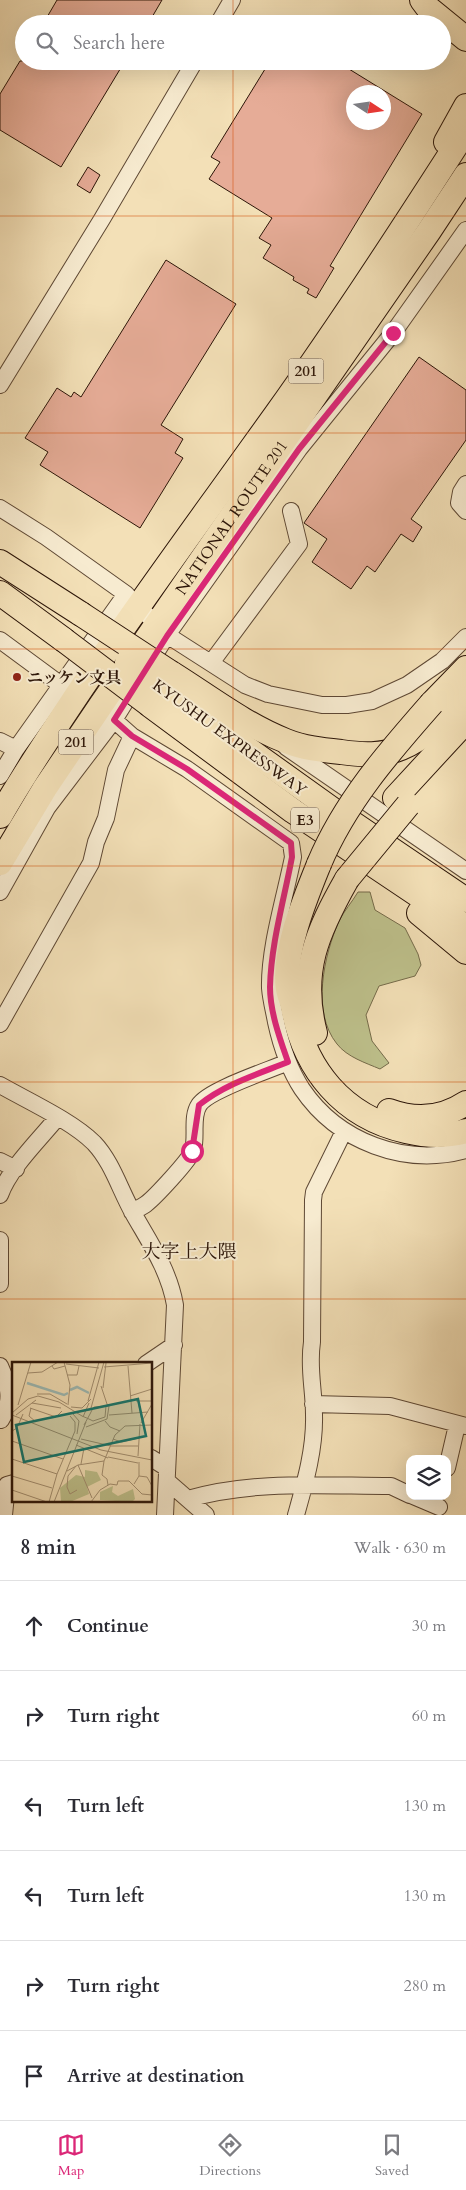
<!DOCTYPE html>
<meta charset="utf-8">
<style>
:root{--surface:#fff;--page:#f2f2f3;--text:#2b2b33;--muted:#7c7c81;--line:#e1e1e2;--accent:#db2777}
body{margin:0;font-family:Cardo,"Noto Serif JP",serif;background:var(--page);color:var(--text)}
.controls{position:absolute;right:15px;bottom:15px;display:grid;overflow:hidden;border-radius:10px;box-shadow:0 5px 20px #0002}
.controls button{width:45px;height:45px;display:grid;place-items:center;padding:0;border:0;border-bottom:1px solid var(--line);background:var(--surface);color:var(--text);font:25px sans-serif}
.compass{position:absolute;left:346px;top:85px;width:45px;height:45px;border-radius:50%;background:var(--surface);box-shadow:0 5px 20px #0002;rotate:102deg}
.stop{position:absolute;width:15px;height:15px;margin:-11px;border:4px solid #db2777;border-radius:50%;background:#fff}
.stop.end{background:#db2777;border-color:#fff;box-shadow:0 1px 5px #0008}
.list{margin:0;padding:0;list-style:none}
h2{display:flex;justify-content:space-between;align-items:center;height:65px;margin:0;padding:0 20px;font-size:21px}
h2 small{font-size:16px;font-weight:400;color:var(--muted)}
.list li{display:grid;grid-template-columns:32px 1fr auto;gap:15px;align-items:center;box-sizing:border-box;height:90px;padding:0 20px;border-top:1px solid var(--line)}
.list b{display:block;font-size:19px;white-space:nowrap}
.list em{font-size:16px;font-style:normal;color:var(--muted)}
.icon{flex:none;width:28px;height:28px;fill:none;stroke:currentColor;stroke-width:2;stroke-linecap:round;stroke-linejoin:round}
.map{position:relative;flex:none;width:466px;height:1515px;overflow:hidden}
.search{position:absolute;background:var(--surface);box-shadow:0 5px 20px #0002;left:15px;right:15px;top:15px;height:55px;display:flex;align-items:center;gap:12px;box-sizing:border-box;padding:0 18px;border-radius:28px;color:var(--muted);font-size:19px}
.sheet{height:605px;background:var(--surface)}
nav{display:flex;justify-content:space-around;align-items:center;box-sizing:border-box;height:70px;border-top:1px solid var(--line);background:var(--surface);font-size:14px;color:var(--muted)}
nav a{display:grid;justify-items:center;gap:2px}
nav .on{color:var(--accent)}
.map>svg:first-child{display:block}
.green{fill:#bec18c;stroke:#756b4a}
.building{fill:#e6ac97;stroke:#2c1508;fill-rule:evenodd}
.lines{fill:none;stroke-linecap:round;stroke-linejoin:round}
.minor-casing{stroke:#5e4834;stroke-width:18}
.highway-casing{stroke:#2c1508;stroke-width:26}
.minor{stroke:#f7ebd0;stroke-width:16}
.highway{stroke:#f3e0b7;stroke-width:24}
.highway-bridge-casing{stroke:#2c1508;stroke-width:26;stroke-linecap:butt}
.highway-bridge{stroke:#f3e0b7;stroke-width:24}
.route{stroke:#db2777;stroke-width:6}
.grid{fill:none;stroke:#d5520c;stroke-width:1;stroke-opacity:0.55}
.poi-dot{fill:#8f2418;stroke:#f7ebd0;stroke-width:2}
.labels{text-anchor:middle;stroke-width:4;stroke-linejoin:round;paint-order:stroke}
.shield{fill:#f7ebd0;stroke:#695544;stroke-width:1}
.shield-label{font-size:15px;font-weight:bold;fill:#2c1508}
.street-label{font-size:16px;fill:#2c1508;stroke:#f7ebd0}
.poi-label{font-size:16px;font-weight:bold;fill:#2c1508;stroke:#f7ebd0;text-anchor:start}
.quarter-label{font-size:19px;fill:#2c1508;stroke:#f7ebd0}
.inset-river{fill:none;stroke:#9dbbb6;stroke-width:2.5}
.inset-road{fill:none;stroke:#a38f71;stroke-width:1}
.view{fill:#0f766e;fill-opacity:0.15;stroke:#0f766e;stroke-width:2.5}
.inset-edge{fill:none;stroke:#2c1508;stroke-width:2.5}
</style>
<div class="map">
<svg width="466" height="1515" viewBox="0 0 466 1515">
<rect width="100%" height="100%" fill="#f3e0b7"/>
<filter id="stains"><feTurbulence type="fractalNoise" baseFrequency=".004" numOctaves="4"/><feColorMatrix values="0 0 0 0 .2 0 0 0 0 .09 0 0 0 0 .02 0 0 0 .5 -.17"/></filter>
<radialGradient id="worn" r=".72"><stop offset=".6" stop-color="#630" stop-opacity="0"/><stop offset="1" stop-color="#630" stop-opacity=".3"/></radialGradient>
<path class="green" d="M358 892H370L375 910 405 928 418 954 421 965 415 976 379 986 366 1015 372 1041 389 1063 380 1069C366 1063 347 1057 337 1044 311 1012 324 955 339 921 344 911 352 902 358 892Z"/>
<path class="building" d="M57 0H162L148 24H43Z
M20 61H125L61 167 0 130V94Z
M270 61H336L422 114 330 266 334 268 316 298 307 293 309 289 293 280 294 277 263 258 271 245 259 238 272 218 209 179 220 162 211 157ZM354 92H384V122H354Z
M88 167 100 175 90 193 77 185Z
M166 260 236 304 161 425 183 439 175 453 183 458 140 528 40 465 48 452 25 438 57 388 71 397 74 392 81 397Z
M419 357 466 390V440L411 519 422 527 413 542 401 534 375 572 367 566 351 589 312 562 327 539 304 523Z"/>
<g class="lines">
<defs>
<path id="minor" d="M218 24 232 0
M0 385 102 219 195 61
M466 484 461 492 459 503 466 511
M0 508 46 537 126 594 137 607 157 623 167 635 245 685 268 694 322 705H347L372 701 407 685 442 661 466 637
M0 640 61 685
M211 663 299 544 291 511
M114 720 132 736 187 769 291 843 293 857C285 897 269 948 270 988 271 1000 274 1011 276 1022 281 1045 289 1069 302 1089 338 1142 405 1167 466 1150
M0 741 16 749
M286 747 466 871
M0 776 16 749 126 594
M0 892 47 808 114 720 167 635 299 449 393 333 466 230
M0 1024 91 863 96 842 106 818 116 770 132 736
M0 1085C28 1101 72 1121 94 1143 112 1162 120 1190 133 1213 150 1243 169 1270 175 1305L165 1515
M0 1161 16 1169
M0 1195C9 1169 39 1140 57 1118
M132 1212C137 1209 142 1207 146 1204 154 1198 190 1160 193 1150 197 1136 191 1117 199 1105 208 1090 270 1070 288 1062
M0 1240V1284
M146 1364 174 1345
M0 1366C9 1386 13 1401 1 1420
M313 1404 390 1406 466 1426
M151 1458 167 1468
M447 1468 457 1425
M167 1481 206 1515
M413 1496 439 1507
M188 1499C254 1480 323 1486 391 1486L410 1495
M4 1515 7 1485 14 1483
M296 1515C305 1483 315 1449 314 1415 314 1389 308 1368 312 1342L313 1200 314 1192 344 1131"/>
<g id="highway">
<path d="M422 0 428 8 466 39"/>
<path d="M446 142 466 106"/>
<path d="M0 562 81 614"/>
<path d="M0 593 64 640"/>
<path d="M171 673C208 696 245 725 286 741 303 748 322 750 341 752 362 755 382 756 401 748 427 737 447 714 466 695"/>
<path d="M161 687 333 810 466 900"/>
<path d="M432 703 466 668"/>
<path d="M150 705 293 811 466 927"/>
<path d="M395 798 466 721"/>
<path d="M0 816C25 772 53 731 81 689 137 606 196 526 254 445 329 342 398 236 466 130"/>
<path id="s1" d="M0 863 45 788 101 705 429 231 466 175"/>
<path d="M319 864C306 896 282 954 288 989 289 995 292 1001 293 1007 304 1069 343 1117 406 1131 427 1136 445 1137 466 1131"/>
<path d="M419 913 466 952"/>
<path d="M315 1033C299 972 317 932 347 879"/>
<path d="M389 1111C416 1121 442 1119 466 1103"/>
</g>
</defs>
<use href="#minor" class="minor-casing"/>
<use href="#highway" class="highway-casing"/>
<use href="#minor" class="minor"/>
<use href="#highway" class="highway"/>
<defs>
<path id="highway-bridge" d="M81 614 171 673
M64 640 150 705
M127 662 161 687
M319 864C345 802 388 753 432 703
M347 879 408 805"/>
</defs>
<use href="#highway-bridge" class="highway-bridge-casing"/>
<use href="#highway-bridge" class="highway-bridge"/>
</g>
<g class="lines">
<path class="route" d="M192 1151 199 1105C225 1084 258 1074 288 1062 280 1039 270 1012 270 987 271 944 284 900 292 857L291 843 187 769 132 736 114 720 167 636 299 449 393 333"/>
</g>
<path class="grid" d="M233 0V24M233 61V1515M0 216H466M0 433H466M0 649H466M0 866H466M0 1082H466M0 1299H466"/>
<circle class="poi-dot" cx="17" cy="677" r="5"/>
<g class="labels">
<g class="shield">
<rect x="288.5" y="358.5" width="35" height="25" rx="4"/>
<rect x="58.5" y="729.5" width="35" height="25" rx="4"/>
<rect x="291" y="807.5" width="28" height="25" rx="4"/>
</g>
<g class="shield-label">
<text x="306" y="376">201</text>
<text x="76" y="747">201</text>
<text x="305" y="825">E3</text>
</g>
<g class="street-label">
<text dy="6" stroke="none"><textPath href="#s1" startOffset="416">NATIONAL ROUTE 201</textPath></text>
<text transform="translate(230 737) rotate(36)" y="6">KYUSHU EXPRESSWAY</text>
</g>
<g class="poi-label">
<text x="27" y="683">ニッケン文具</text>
</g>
<g class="quarter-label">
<text x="189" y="1258">大字上大隈</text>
</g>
</g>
<g transform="translate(12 1362)">
<rect width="140" height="140" fill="#f3e0b7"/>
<path d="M73 108 85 110 89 118 75 125 77 132 58 140 49 139 48 126 64 113 73 115ZM101 124 100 130 106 134 121 127 123 137 120 140 88 138V130Z" fill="#bec18c"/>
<path class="inset-river" d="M15 21 52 33 56 31M58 28 65 25 77 31"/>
<path class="inset-road" d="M52 0 58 23 56 43M54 2 87 6M40 4 42 7 53 4M116 4 120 51M92 5 140 1M16 11 30 10 46 0M55 13H65L67 4M89 24 96 45M91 26 94 1M25 32H38L55 42M118 34 140 27M76 39 87 0M124 39H140M126 39 130 59M20 41 49 46M6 43 19 0M59 45 70 46 79 37M18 46 44 55 50 49M19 46 17 54 24 60M79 46 92 0M0 51 16 37 26 34 47 40 70 54 77 57 81 59 93 55 94 44 82 45 80 48 78 52 72 63M61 52 67 59 65 72M0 53 89 88 140 98M4 53 24 38M97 53 136 50M71 55 77 41M93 59 98 65 108 69M129 61 140 42M74 65 95 57 97 44M0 69 5 66 11 52M69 77 99 84H126M101 77 109 80 127 76M0 79 51 97M64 83 96 96M126 94 128 62M96 95 126 101M0 97 45 112M92 99 90 113 95 117 96 123M69 102 72 86M66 103 80 136M64 104 56 114 55 125 58 132 65 128M55 109 66 103 92 99 103 73 113 64 140 63M0 114 40 126M127 114 135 115 140 124M122 122 127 114V100M0 128 35 140M37 140 45 112 63 69V60L58 54M42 140 74 60M79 140 88 128 98 122 105 123 106 119H117L130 132 140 133"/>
<path class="view" d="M126 37 134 74 12 100 4 63Z"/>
<rect width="140" height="140" class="inset-edge"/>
</g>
<rect width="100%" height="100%" filter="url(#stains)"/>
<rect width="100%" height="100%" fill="url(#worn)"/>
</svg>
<div class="controls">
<button><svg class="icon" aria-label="layers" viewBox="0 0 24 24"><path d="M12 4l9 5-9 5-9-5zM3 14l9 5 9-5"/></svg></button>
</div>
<svg class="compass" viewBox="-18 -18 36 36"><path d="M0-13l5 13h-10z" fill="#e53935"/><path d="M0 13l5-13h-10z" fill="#7c7c81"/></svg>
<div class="stop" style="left:192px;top:1151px"></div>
<div class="stop end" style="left:393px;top:333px"></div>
<div class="search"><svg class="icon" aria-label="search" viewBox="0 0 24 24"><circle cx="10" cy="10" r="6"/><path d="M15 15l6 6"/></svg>Search here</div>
</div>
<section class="sheet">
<h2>8 min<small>Walk · 630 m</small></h2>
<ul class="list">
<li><svg class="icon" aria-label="ahead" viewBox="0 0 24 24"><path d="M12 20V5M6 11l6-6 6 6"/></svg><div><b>Continue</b></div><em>30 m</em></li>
<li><svg class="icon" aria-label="right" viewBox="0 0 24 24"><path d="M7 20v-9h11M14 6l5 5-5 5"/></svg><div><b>Turn right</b></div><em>60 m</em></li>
<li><svg class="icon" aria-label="left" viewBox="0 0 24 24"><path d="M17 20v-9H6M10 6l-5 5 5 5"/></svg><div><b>Turn left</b></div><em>130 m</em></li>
<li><svg class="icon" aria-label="left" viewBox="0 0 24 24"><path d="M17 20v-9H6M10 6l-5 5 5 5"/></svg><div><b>Turn left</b></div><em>130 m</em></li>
<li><svg class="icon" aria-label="right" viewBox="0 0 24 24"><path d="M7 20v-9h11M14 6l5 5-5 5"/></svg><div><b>Turn right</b></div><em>280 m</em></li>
<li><svg class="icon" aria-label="arrive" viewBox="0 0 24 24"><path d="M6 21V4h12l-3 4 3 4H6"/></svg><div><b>Arrive at destination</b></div></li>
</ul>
</section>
<nav>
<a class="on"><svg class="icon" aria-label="map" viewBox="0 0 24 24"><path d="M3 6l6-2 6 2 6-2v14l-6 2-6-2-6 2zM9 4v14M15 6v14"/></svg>Map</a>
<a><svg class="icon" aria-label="directions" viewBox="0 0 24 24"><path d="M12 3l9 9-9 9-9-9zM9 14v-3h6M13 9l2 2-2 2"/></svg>Directions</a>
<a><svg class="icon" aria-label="saved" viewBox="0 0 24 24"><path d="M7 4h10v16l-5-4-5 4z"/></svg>Saved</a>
</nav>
